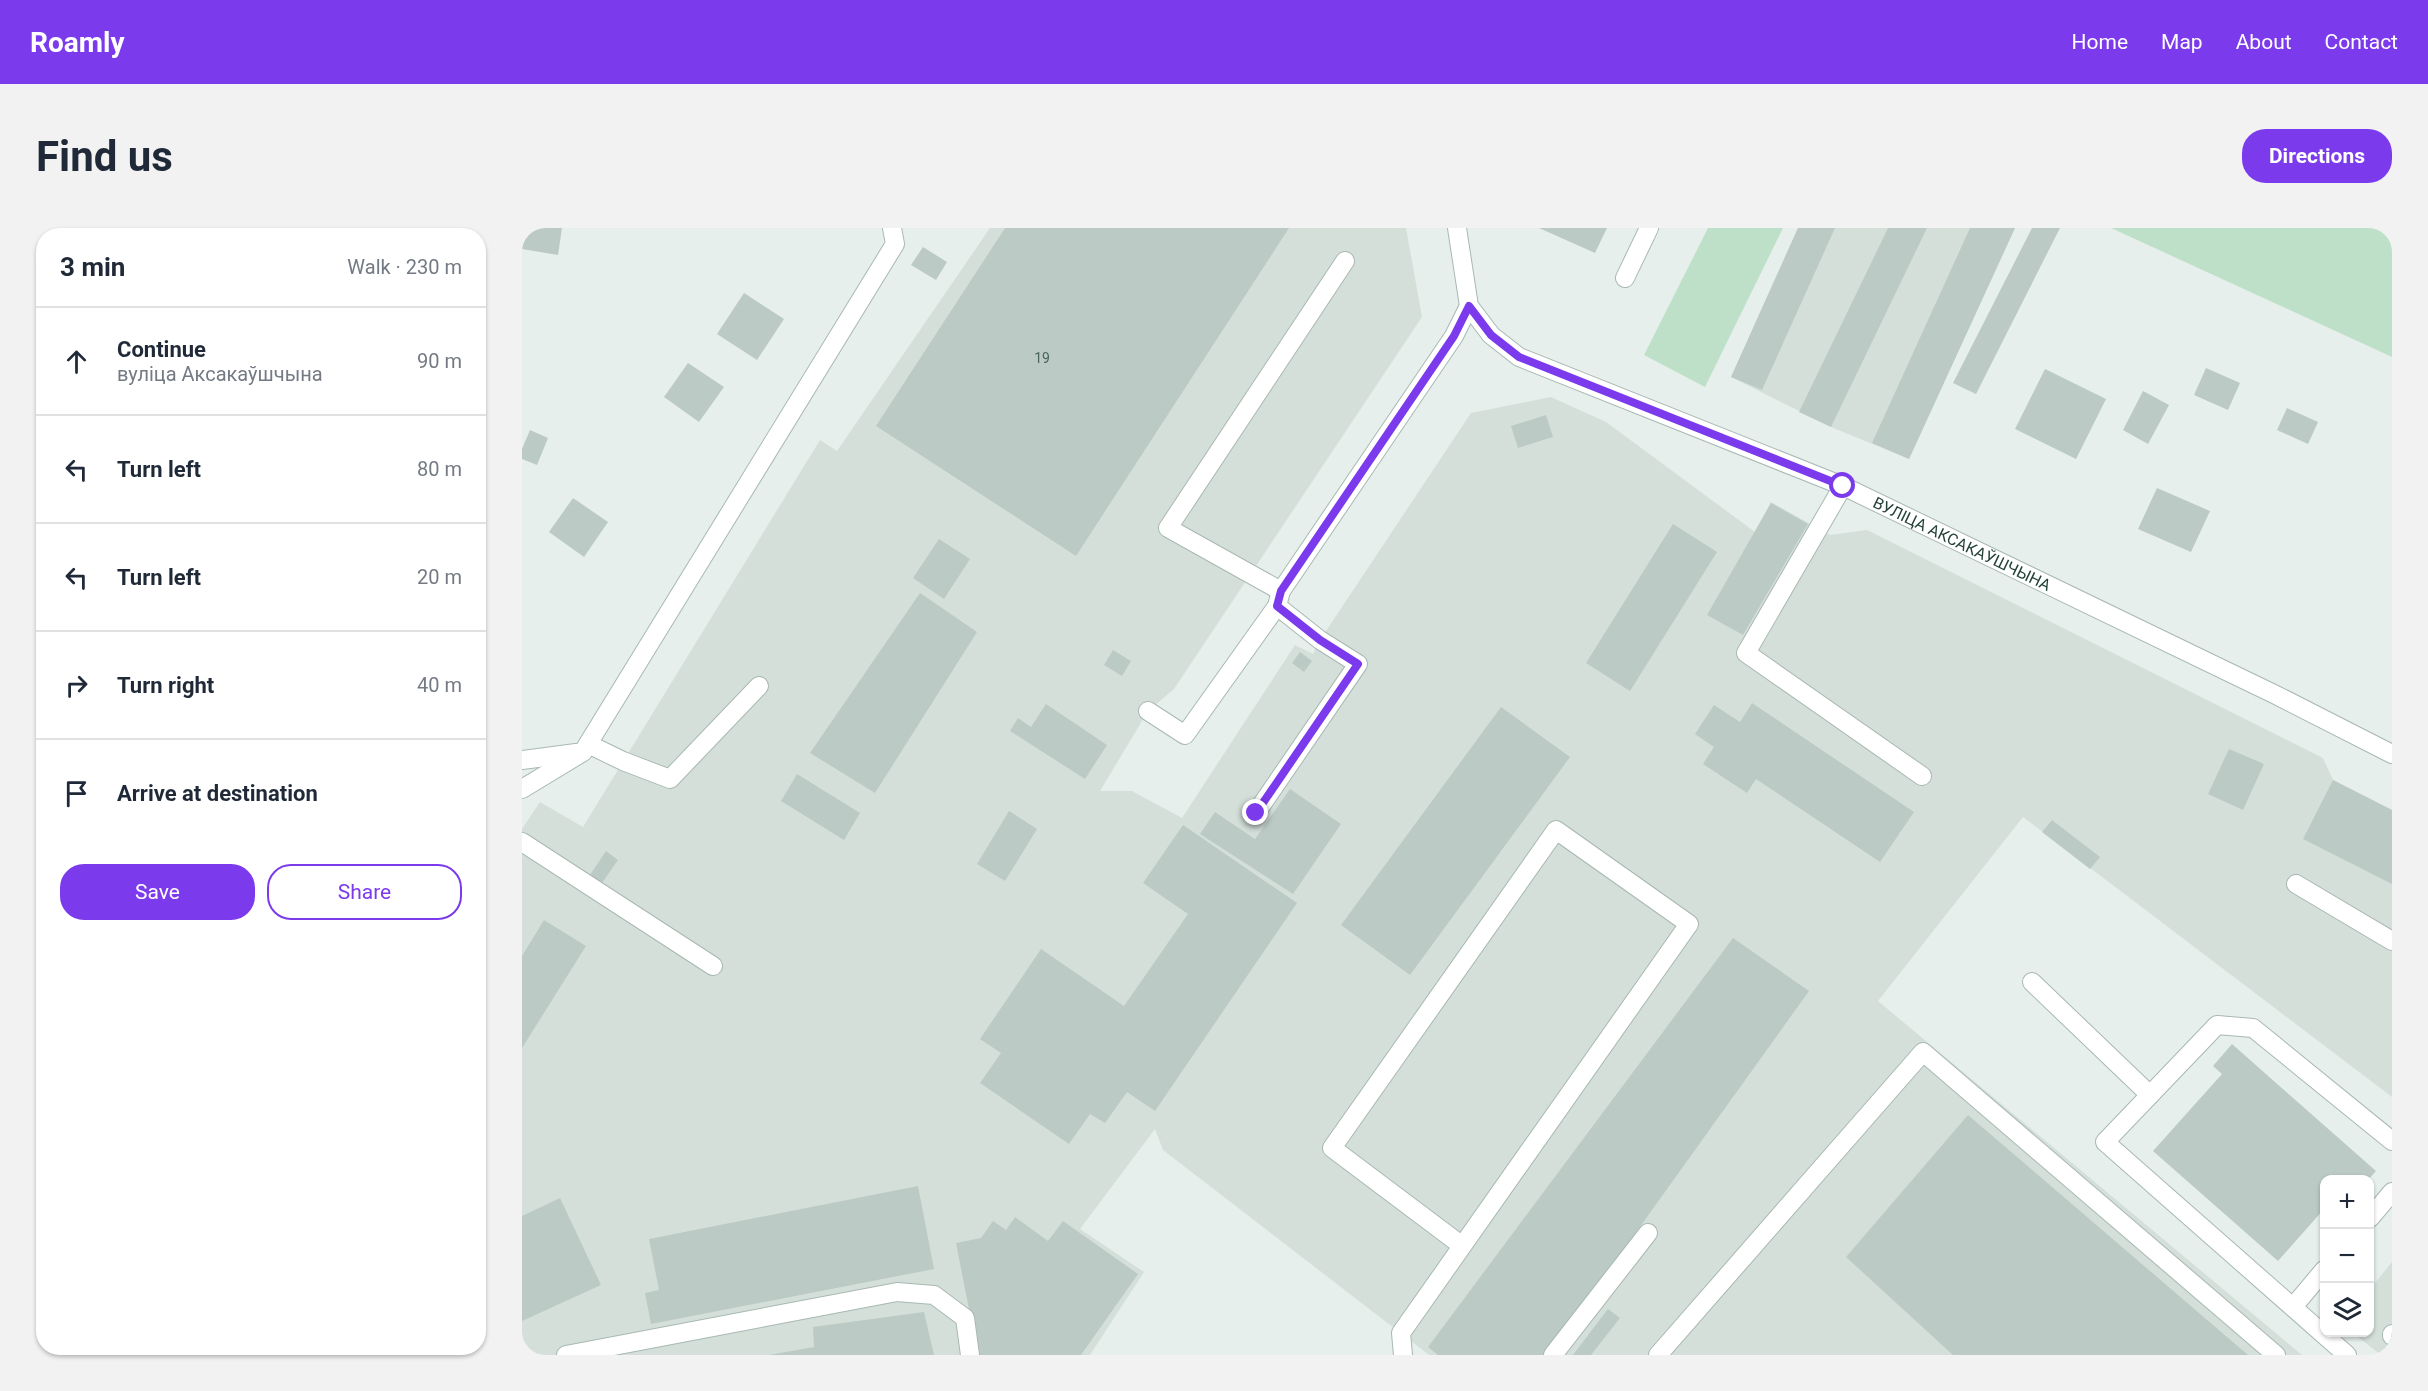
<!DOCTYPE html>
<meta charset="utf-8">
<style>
:root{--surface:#fff;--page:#f2f2f3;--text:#1f2937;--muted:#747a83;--line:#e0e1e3;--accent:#7c3aed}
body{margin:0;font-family:Roboto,sans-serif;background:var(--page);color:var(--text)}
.controls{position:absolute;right:18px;bottom:18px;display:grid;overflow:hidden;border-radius:12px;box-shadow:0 2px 4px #0004}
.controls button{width:54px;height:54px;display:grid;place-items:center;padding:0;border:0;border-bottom:2px solid var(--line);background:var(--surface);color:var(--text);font:30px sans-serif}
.stop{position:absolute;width:18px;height:18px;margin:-14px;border:4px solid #7c3aed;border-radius:50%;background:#fff}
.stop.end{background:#7c3aed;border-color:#fff;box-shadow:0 2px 6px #0008}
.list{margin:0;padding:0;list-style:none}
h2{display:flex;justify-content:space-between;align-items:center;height:78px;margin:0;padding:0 24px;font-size:26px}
h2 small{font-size:20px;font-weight:400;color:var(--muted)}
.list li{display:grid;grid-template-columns:39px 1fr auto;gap:18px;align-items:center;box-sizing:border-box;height:108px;padding:0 24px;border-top:2px solid var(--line)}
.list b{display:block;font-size:22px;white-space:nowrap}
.list p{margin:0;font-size:20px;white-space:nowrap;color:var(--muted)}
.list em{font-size:20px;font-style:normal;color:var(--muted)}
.actions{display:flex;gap:12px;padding:18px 24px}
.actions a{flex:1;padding:14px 0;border:2px solid var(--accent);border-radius:24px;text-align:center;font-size:21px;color:var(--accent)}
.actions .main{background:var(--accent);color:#fff}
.icon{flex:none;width:33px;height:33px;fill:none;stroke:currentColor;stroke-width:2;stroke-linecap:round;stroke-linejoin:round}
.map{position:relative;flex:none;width:1870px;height:1127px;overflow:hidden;border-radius:24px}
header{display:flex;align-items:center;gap:36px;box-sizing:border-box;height:84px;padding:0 30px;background:var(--accent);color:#fff}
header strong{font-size:28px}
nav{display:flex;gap:33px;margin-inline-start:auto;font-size:21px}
.intro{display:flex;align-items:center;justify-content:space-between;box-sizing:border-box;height:144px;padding:0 36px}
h1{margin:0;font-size:42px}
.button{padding:15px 27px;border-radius:24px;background:var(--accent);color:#fff;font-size:21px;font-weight:700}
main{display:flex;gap:36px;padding:0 36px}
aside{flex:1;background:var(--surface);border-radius:24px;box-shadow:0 2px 4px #0004}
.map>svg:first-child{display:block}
.built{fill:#d4dfda}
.green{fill:#bfe0c8}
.building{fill:#bbcac4}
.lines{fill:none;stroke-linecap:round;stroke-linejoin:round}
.minor-casing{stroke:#a8b8b2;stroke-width:20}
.minor{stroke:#fff;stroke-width:18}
.route{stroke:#7c3aed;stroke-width:8}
.labels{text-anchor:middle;stroke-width:5;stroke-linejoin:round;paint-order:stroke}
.number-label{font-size:14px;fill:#4a645c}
.street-label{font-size:16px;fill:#24423a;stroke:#f7fbf9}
</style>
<header>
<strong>Roamly</strong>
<nav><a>Home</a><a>Map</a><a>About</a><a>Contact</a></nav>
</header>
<div class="intro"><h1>Find us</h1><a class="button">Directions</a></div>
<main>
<aside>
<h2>3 min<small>Walk · 230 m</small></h2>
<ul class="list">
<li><svg class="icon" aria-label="ahead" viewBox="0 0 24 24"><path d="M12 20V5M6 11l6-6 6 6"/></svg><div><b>Continue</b><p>вуліца Аксакаўшчына</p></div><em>90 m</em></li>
<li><svg class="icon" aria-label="left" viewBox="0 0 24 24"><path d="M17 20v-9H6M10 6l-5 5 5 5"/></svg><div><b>Turn left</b></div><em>80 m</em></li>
<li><svg class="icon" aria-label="left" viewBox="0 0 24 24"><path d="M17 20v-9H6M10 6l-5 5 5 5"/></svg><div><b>Turn left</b></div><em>20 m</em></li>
<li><svg class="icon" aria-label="right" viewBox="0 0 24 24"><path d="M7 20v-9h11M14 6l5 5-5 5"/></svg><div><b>Turn right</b></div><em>40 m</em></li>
<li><svg class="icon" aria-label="arrive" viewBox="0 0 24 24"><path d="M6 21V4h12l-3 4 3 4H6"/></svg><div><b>Arrive at destination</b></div></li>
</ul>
<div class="actions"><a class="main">Save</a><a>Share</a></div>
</aside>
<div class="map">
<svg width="1870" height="1127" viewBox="0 0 1870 1127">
<rect width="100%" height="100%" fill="#e6efeb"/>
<path class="built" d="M468 0H884L900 89 652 461 626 483 578 563H610L660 590 773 417 791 426 798 412 949 185 1029 169 1084 194 1233 304 1249 274 1308 307 1345 302 1801 530 1811 552 1870 582V869L1501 589 1356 773 1780 1127H907L641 922 633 901 558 1001 622 1044 568 1127H0V601L18 574 61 599 298 212 315 223Z
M1276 0H1493L1387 231 1309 199 1209 149Z
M1870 1034V1127H1859L1831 1105 1848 1104V1061Z"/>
<path class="green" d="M1186 0H1261L1183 159 1122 127Z
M1589 0H1870V129Z"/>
<path class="building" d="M0 0H40L36 27 0 21Z
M483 0H767L554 328 354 198Z
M1017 0H1085L1073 25Z
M1276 0H1313L1240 162 1209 149Z
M1366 0H1405L1309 199 1277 184Z
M1448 0H1493L1387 231 1350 215Z
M1510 0H1538L1454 166 1431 155Z
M401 19 425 34 414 52 389 37Z
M222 65 262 91 235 132 195 106Z
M166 135 202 159 177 194 142 169Z
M1684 140 1718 155 1706 182 1672 167Z
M1523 141 1584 171 1554 231 1493 201Z
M1621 163 1647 177 1626 216 1601 202Z
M1765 180 1796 194 1786 216 1755 202Z
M1024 187 1031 209 996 220 989 198Z
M8 202 26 210 15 237 0 231V221Z
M1635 260 1688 283 1669 324 1616 301Z
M51 270 86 294 62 329 27 304Z
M1249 275 1286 296 1221 407 1185 387Z
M1151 296 1195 324 1108 463 1064 435Z
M417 311 448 331 422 371 391 350Z
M398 365 455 404 353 565 288 525Z
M591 422 609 433 600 448 582 437Z
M778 424 790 433 782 444 770 435Z
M1230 475 1392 584 1358 634 1234 551 1225 565 1181 536 1192 519 1173 506 1192 477 1218 494Z
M524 476 585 517 563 551 488 503 496 490 509 499Z
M979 479 1048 529 888 747 819 697Z
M1707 521 1742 536 1721 582 1686 566Z
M275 546 338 585 322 612 259 573Z
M1811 552 1870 582V656L1781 611Z
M768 561 819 596 771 666 678 606 693 584 733 611Z
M487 583 515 601 483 653 455 636Z
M1530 592 1578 629 1568 641 1520 604Z
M661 597 775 675 633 883 605 864 583 895 568 886 547 916 458 855 479 825 458 811 519 721 602 778 666 686 621 655Z
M84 623 96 632 80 655 68 647Z
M22 692 64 718 0 820V728Z
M1211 710 1287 763 1026 1127H916L906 1119Z
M1710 816 1854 943 1846 952H1802V981L1756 1033 1631 923 1700 846 1691 838Z
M1446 887 1726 1127H1431L1324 1029Z
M396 958 412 1041 129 1096 123 1065 137 1062 127 1011Z
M38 970 79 1057 0 1093V988Z
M493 989 526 1013 541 993 616 1046 559 1127H456L434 1015 459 1010 471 993 484 1002Z
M1086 1081 1098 1090 1069 1127H1051Z
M402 1084 412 1127H247L292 1119 291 1099Z"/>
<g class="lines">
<defs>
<g id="minor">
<path id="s1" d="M935 0 947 78 969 107 997 129 1321 258 1754 467 1870 526"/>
<path d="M1103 50 1127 0"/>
<path d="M1321 258 1224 425 1400 548"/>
<path d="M759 363 646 300 823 33"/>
<path d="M626 483 663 507 755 378 759 363 932 108 947 78"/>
<path d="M66 516 101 533 148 551 237 458"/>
<path d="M0 532 54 525"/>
<path d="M0 561 61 524 373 16 370 0"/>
<path d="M734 585 836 436 798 412 755 378"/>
<path d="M0 614 191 738"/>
<path d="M1774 656 1870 713"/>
<path d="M1510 754 1628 867"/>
<path d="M1848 990 1870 964"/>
<path d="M1771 1079 1802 1042"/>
<path d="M1870 1106V1108"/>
<path d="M44 1127 375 1064 412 1067 443 1090 448 1127"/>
<path d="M881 1127 879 1105 1167 696 1034 602 810 920 939 1017"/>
<path d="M1031 1127 1126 1005"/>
<path d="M1136 1127 1401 824 1754 1127"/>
<path d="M1825 1127 1583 914 1695 797 1731 800 1870 913"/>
</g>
</defs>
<use href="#minor" class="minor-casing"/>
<use href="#minor" class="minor"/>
</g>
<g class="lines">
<path class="route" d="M734 585 836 436 798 412 755 378 759 363 932 108 947 78 969 107 997 129 1321 258"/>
</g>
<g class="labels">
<g class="number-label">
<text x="520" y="135">19</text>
</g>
<g class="street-label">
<text dy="6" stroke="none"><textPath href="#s1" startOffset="632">ВУЛІЦА АКСАКАЎШЧЫНА</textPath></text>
</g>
</g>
</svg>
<div class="controls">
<button>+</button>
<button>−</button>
<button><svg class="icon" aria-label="layers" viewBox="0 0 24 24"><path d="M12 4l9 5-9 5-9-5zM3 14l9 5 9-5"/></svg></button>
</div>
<div class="stop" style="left:1321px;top:258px"></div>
<div class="stop end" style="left:734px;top:585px"></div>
</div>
</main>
